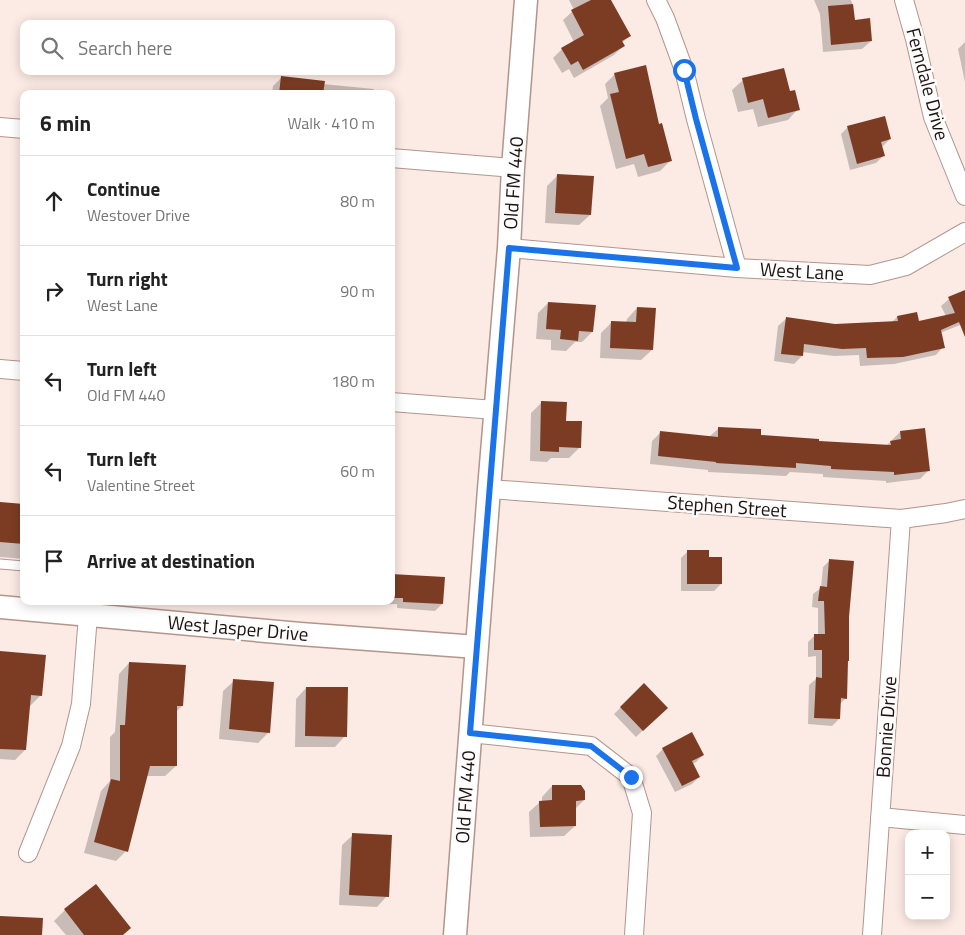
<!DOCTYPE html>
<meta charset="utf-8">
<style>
:root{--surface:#fff;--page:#f6f6f6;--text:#222;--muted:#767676;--line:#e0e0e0}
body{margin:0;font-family:"Titillium Web",sans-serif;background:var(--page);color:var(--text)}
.controls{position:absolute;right:15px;bottom:15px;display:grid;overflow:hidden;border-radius:10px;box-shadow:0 2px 12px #0003}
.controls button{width:45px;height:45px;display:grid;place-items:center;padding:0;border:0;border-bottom:1px solid var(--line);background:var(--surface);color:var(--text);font:25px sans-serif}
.stop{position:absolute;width:15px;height:15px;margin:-11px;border:4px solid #1a73e8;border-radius:50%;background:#fff}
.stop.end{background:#1a73e8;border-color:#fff;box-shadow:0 1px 5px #0008}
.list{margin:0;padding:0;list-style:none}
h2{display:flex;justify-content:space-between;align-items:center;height:65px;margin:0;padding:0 20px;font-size:21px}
h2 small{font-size:16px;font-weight:400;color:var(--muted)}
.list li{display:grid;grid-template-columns:32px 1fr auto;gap:15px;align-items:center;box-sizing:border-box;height:90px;padding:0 20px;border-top:1px solid var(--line)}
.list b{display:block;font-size:19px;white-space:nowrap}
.list p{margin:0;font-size:16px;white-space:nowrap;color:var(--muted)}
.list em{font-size:16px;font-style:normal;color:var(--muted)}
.icon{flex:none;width:28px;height:28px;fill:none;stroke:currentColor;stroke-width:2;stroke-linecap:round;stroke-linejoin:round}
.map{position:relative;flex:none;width:965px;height:935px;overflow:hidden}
.search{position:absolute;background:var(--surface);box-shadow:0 2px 12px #0003;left:20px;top:20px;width:375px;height:55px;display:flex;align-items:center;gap:12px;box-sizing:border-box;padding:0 18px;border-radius:10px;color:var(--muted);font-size:19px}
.panel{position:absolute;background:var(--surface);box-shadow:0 2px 12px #0003;left:20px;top:90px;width:375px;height:515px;border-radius:10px}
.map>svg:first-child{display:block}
.shadow{fill:#0003}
.building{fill:#7c3c23}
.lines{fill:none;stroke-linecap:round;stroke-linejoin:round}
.service-casing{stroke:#b1968c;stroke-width:11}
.minor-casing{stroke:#b1968c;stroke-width:20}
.tertiary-casing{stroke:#b1968c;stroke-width:25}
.service{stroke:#fff;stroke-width:9}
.minor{stroke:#fff;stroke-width:18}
.tertiary{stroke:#fff;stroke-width:22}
.route{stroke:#1a73e8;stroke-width:6}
.labels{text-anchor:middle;stroke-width:5;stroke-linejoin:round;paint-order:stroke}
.street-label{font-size:19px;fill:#1c120f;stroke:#fcfcfc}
</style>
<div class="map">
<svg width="965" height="935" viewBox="0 0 965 935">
<rect width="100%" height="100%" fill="#fceae4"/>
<path class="shadow" d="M569 0H609L629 36 622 43 623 46 614 55 574 78 569 69 562 73 553 58 562 49 574 42 563 20 574 10Z
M814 0H851L852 3 853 21 871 41 862 49 823 52 820 14Z
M965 42V82L958 49Z
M615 74 658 125 671 160 660 171 638 177 634 164 616 169 600 106 608 98 605 84Z
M282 77 323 84 374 89V94H272L273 86Z
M743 80 789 93 798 109 788 120 758 127 753 109 738 112 732 90Z
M884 117 890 139 883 146 881 147 883 156 876 163 850 170 841 134 847 128Z
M558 175 590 215 579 225 545 223 547 186Z
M965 292V323L940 333 943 347 936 355 894 364 860 366 859 355 834 356 802 352V356L794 364 774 361 778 326 786 319 835 325 892 322 897 317 919 322 946 316 941 306 949 299Z
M548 303 592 332 582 342H575L566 351 551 350V340L536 339 538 313Z
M637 308 652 350 641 360 600 358 601 333 612 322 626 323 627 319Z
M542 402 565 422 580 447 569 458H551L547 462 530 461 531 413Z
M719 428 760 436 818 442 886 446 900 432 928 471 920 479 886 483V481L823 477V474L790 472 786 476 708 472V470L650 464 652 441 661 432 709 437Z
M0 503 24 506V559L0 557Z
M688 551 721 584 714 591H681V558Z
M830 560 847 661 846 698 839 705V719L832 726 808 724 809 685 816 679V656L808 657V642L815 635H818V608L812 607 813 594 821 588 823 567Z
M391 573 392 575 442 604 435 611 397 608V604L347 605V602L335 601H391Z
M0 652 41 695 30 706H29L25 750 15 760 0 759Z
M129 663 182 706 176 712V766L165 776H146L126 851 116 861 84 853 101 791 110 781V737L115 732 119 674Z
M234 681 269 732 258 743 219 739 223 691Z
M644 685 666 708 636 737 614 714Z
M306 688 345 736 335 747H295L296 699Z
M663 749 703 755 696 762 692 764 699 777 692 784 675 792 656 756Z
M552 786 584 800 575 809V826L564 836 530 837 529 812 540 802H542V797Z
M353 835 387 896 377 907 339 905 342 845Z
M96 886 123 935H66L54 921 65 910Z"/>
<path class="building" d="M591 0H611L631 36 622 41 625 46 583 70 578 61 571 65 561 48 584 35 571 10Z
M853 4 855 20 870 18 872 41 831 45 828 6Z
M646 65 659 124 662 123 672 161 648 167 644 154 626 159 610 94 619 92 614 73Z
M784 68 790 91 795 90 800 110 768 118 763 99 748 103 742 78Z
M281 76 325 81 323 94H279Z
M885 116 891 139 881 142 885 156 857 164 847 126Z
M557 174 594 176 591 215 555 213Z
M965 290V337L959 322 941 330 945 348 903 357 867 358 866 348 842 349 804 344 803 356 781 354 786 317 835 324 898 321 897 316 917 312 919 321 955 313 948 297Z
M548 302 596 305 593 332 579 331 578 341 560 339 561 330 546 329Z
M637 307 656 308 653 350 610 348 611 321 636 322Z
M541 401 567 402 566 421H582L581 448 559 447V452L540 451Z
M718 427 761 429V435L819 439V441L891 445 890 441 901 439 900 431 925 428 930 471 894 475V472L831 469V466L796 463V468L716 463V462L658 456 660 431 718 437Z
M0 502 24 504V544L0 542Z
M687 550H709V557H722V584H687Z
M829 559 854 561 849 617V661H848L847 699 841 698 840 719 814 718 816 677 822 678V650H814V634H825L824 601H818L820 586 827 587Z
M391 574 445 577 443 604 403 602V598H391Z
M0 651 46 655 42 696 31 695 26 750 0 749Z
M129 662 186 665 183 706H177V766H150L128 852 94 842 111 779 120 781V725H125Z
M233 679 274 682 270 733 229 729Z
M644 683 668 708 643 731 620 707Z
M306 687H348L347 737 305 736Z
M692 732 704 755 692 761 700 777 682 786 662 748Z
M552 785H581L585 791V800L576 801V826L540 827 539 801 552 800Z
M352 833 392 835 389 897 349 895Z
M96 884 131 928 123 935H84L64 909Z
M0 916 43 918 42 935H0Z"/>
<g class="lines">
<defs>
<path id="service" d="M0 564 24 566"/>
<path id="minor" d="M656 0 665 18 684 70 696 119 737 268
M904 0 915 39 933 117 965 196
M0 127 24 129
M391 158 513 168
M509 248 737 268 870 275 906 266 965 232
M0 369 24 371
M391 402 495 410
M489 489 901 519 946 513 965 509
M470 733 591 746 631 777 642 813 634 935
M880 817 965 825
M28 853 71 746 81 704 88 615
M872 935 901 519"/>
<path id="tertiary" d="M0 607 300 634 477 647
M455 935 489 489 509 248 513 168 526 0"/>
</defs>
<use href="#service" class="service-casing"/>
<use href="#minor" class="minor-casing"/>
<use href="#tertiary" class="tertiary-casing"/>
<use href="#service" class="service"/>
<use href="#minor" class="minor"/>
<use href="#tertiary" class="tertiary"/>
</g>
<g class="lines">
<path class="route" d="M631 777 591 746 470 733 509 248 737 268 696 119 684 70"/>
</g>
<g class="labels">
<g class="street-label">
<text transform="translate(928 84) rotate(75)" y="7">Ferndale Drive</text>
<text transform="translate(513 183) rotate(-86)" y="7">Old FM 440</text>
<text transform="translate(802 271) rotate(3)" y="7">West Lane</text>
<text transform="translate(727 506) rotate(4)" y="7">Stephen Street</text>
<text transform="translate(238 628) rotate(5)" y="7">West Jasper Drive</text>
<text transform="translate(886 727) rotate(-86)" y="7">Bonnie Drive</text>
<text transform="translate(465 797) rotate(-86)" y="7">Old FM 440</text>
</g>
</g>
</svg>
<div class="controls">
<button>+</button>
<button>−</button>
</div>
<div class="stop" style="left:684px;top:70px"></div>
<div class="stop end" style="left:631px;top:777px"></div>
<div class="search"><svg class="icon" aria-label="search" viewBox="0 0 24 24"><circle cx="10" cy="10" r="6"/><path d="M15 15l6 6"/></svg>Search here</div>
<section class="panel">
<h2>6 min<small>Walk · 410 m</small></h2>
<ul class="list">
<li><svg class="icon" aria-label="ahead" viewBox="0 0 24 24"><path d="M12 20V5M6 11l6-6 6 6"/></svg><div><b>Continue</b><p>Westover Drive</p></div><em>80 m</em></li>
<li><svg class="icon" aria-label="right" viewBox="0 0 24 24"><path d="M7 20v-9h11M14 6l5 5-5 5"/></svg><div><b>Turn right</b><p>West Lane</p></div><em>90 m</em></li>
<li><svg class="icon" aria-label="left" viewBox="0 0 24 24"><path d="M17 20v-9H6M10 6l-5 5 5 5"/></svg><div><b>Turn left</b><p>Old FM 440</p></div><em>180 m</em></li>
<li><svg class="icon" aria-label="left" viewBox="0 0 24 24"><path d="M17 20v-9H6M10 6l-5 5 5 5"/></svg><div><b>Turn left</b><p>Valentine Street</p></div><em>60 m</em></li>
<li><svg class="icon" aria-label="arrive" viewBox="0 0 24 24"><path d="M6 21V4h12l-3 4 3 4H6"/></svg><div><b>Arrive at destination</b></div></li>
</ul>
</section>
</div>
